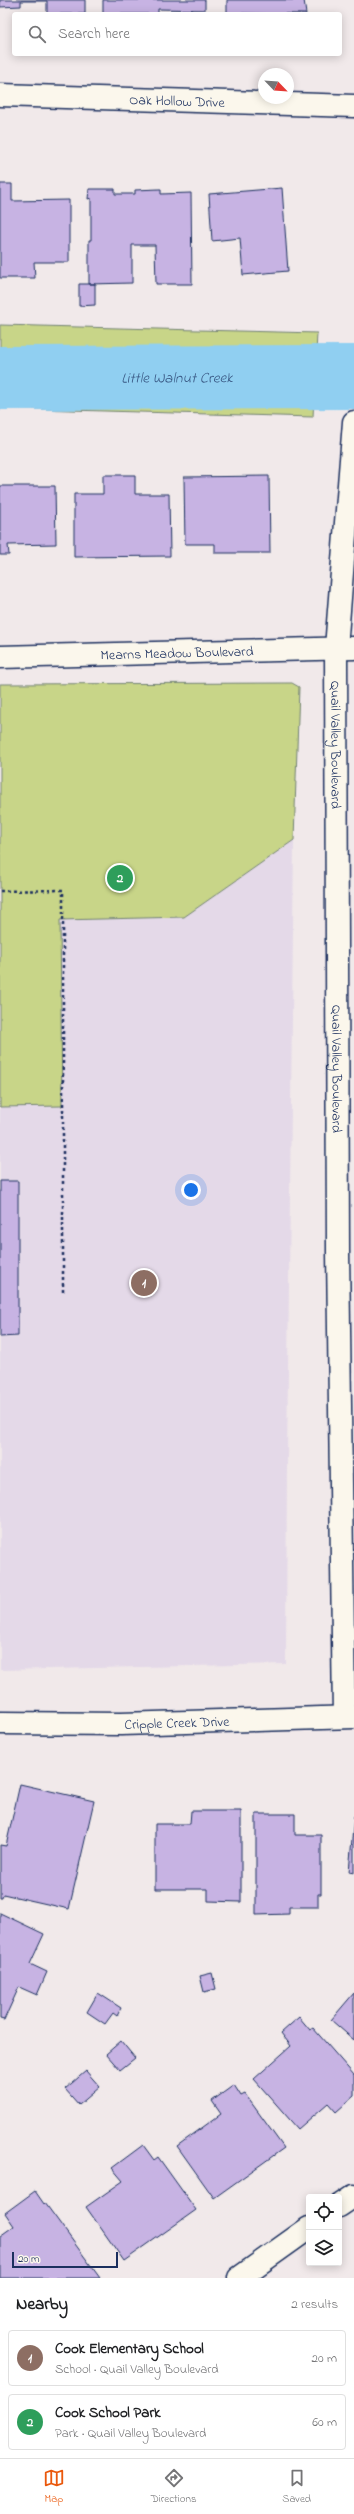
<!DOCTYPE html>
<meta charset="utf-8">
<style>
:root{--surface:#fff;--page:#f2f2f2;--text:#202124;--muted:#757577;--line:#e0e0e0;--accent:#ea580c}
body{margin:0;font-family:"Indie Flower",sans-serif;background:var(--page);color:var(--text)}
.controls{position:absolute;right:12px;bottom:12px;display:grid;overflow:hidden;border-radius:4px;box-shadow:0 2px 10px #0003}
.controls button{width:36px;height:36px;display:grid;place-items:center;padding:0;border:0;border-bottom:1px solid var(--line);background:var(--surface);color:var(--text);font:20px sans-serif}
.compass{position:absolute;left:258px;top:68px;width:36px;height:36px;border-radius:50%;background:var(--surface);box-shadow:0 2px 10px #0003;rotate:115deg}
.scale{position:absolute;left:12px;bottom:10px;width:106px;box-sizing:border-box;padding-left:4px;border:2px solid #1b2f5e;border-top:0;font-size:11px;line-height:14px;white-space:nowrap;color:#1b2f5e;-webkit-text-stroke:3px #fbf7ec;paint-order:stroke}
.you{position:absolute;left:191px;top:1190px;width:14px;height:14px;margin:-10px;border:3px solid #fff;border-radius:50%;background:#1a73e8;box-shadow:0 0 0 6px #1a73e833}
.badge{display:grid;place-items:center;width:26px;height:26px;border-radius:50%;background:var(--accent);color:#fff;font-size:13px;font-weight:700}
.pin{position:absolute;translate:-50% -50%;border:2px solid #fff;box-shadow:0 1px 4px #0006}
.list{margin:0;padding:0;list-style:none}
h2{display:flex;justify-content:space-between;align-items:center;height:52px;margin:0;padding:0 16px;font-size:17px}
h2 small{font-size:13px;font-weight:400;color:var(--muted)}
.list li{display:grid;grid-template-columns:26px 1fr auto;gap:12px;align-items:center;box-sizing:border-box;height:56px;margin:0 8px 8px;padding:0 8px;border:1px solid var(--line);border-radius:4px}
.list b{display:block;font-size:15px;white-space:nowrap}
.list p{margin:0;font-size:13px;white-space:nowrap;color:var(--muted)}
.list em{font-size:13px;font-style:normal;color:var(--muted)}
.icon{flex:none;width:22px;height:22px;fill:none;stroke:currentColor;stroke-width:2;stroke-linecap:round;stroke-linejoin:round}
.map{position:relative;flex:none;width:354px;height:2278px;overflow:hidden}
.search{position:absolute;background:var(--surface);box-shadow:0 2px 10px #0003;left:12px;right:12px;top:12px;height:44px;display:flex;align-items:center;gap:10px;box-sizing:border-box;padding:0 14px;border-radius:4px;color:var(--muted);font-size:15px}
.sheet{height:180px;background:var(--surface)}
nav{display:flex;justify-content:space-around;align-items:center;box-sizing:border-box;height:56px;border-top:1px solid var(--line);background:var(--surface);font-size:11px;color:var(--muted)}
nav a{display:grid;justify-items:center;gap:2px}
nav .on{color:var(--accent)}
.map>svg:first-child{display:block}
.built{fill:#e4d9e8}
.green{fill:#c8d588;stroke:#728273}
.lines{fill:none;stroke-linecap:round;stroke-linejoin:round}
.river{stroke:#90cff1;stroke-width:64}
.building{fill:#c7b3e3;stroke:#1b2f5e}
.minor-casing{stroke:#1b2f5e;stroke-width:25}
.tertiary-casing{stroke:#1b2f5e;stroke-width:25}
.path{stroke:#1b2f5e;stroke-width:2.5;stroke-dasharray:3 3;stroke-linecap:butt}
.minor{stroke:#fbf7ec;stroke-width:22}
.tertiary{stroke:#fbf7ec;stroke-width:22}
.labels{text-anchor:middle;stroke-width:4;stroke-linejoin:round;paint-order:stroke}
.street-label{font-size:14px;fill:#1b2f5e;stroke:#fbf7ec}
.water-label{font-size:15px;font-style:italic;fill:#385783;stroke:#fbf7ec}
</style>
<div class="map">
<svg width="354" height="2278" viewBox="0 0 354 2278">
<rect width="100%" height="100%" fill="#f1e9ea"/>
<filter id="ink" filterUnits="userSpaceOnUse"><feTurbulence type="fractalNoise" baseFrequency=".025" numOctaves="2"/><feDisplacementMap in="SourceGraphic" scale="8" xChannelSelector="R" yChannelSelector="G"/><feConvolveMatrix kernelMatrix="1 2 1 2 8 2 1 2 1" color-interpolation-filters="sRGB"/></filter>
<g filter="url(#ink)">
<path class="built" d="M294 840 287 1460 286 1664 0 1670V1107L62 1106 60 920 184 917Z"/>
<path class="green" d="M0 325 317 333 313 417 0 408Z
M292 683 299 687 294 840 184 917 60 920 62 1106 0 1107V684Z"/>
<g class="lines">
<path class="river" id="s1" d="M0 378 354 377"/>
</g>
<path class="building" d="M0 0H85V14H47V1H21V6L0 7Z
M103 0H205V10L158 9V14H103Z
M227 0H304L306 14 227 13Z
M0 184H12V201L69 200V262H34L35 278H0Z
M282 188 288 271 243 275 240 238 212 241 209 194Z
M89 189H115V194H135V190L159 189H161V194L191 193 192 284H156L155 245H132V283L89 284V240H91V198L88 199Z
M79 284H95V305L79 306Z
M103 475H135V494H169L170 556 74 557V494H103Z
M269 476 270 553H215V544H185L184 477Z
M0 486H55L56 544 8 545 9 555H0Z
M0 1181H18V1336L0 1337Z
M20 1784 94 1801 69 1909 3 1894 2 1898H0V1845L6 1846Z
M191 1811H241V1902L208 1901V1889H155V1824H190Z
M256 1814H295V1835H321V1894H318V1907H289V1914L256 1915Z
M354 1816V1873L349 1872Z
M0 1913 44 1934 30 1964 47 1972 37 1995 19 1987 4 2020 0 2019Z
M212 1973 216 1989 204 1992 200 1976Z
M98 1993 121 2008 117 2016 113 2013 105 2024 87 2012Z
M354 1993V2040L331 2020Z
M299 2017 310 2030 313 2028 354 2075V2096L336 2112 328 2103 298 2129 254 2079 291 2046 281 2033Z
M121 2041 135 2058 120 2070 106 2054Z
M86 2071 100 2087 79 2105 65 2089Z
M234 2085 241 2096 245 2094 284 2148 214 2198 177 2146 221 2114 212 2101Z
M143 2145 154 2160 158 2157 196 2210 124 2261 86 2207 123 2181 112 2168Z
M35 2191 44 2204 45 2203 100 2278H0V2236L14 2226 5 2213Z"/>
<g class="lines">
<defs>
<g id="minor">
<path id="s2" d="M0 95 354 106"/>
<path id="s3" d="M336 648 338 1251 344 1716"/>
<path id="s4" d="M0 1723 121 1724 354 1717"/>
<path d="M339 2206 354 2196"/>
<path d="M239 2278 309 2228"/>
</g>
<g id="tertiary">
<path d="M336 648 354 422"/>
<path id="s5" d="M0 657 354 648"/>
</g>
</defs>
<use href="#minor" class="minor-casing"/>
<use href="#tertiary" class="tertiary-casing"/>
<path class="path" d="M0 891 63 890V1293"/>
<use href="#minor" class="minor"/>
<use href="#tertiary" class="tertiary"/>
</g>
</g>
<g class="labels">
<g class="street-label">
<text dy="5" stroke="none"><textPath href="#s2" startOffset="177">Oak Hollow Drive</textPath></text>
<text dy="5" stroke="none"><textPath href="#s5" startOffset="177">Mearns Meadow Boulevard</textPath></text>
<text dy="5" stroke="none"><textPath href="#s3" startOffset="97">Quail Valley Boulevard</textPath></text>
<text dy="5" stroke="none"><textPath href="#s3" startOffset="421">Quail Valley Boulevard</textPath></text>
<text dy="5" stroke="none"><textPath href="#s4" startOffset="177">Cripple Creek Drive</textPath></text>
</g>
<g class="water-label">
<text dy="5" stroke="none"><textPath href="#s1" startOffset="177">Little Walnut Creek</textPath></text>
</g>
</g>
</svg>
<div class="controls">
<button><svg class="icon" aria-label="locate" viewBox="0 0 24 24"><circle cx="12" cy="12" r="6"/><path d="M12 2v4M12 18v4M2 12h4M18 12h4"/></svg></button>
<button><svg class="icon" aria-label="layers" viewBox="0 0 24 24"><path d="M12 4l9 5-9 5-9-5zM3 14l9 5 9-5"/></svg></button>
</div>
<svg class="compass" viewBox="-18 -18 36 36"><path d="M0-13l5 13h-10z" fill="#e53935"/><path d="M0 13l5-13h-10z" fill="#757577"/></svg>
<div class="scale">20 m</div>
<div class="you"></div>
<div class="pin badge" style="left:144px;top:1283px;background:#8d6e63">1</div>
<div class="pin badge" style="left:120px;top:878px;background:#2e9e5b">2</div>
<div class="search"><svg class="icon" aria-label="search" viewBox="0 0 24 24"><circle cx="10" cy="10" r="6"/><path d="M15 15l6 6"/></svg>Search here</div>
</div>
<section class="sheet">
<h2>Nearby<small>2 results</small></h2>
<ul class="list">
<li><span class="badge" style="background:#8d6e63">1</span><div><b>Cook Elementary School</b><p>School · Quail Valley Boulevard</p></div><em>20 m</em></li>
<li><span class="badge" style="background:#2e9e5b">2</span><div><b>Cook School Park</b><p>Park · Quail Valley Boulevard</p></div><em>60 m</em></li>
</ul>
</section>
<nav>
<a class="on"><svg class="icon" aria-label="map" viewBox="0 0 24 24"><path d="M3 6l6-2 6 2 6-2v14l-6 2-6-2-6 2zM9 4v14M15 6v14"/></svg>Map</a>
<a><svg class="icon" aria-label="directions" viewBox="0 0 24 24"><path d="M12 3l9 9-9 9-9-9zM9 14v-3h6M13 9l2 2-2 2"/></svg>Directions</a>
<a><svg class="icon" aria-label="saved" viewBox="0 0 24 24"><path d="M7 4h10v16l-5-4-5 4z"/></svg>Saved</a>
</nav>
